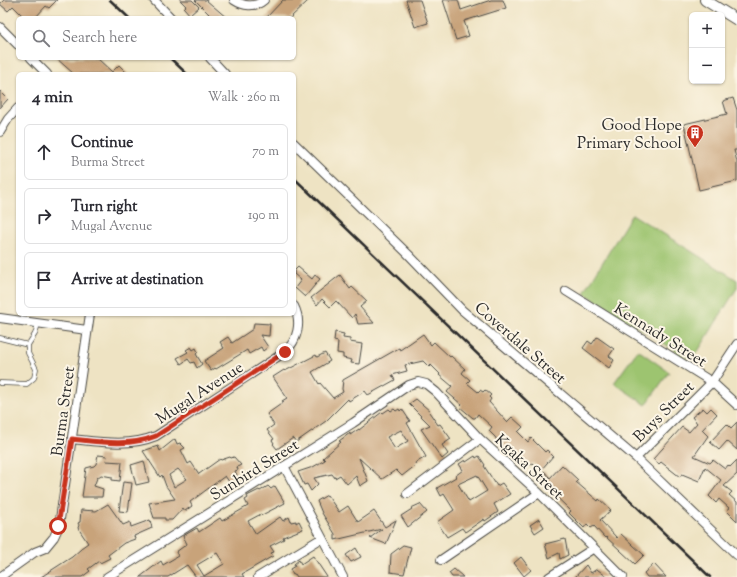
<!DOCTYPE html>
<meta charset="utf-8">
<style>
:root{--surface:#fff;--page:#f2f2f3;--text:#2b2b33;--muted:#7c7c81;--line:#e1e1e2}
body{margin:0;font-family:"Sorts Mill Goudy",serif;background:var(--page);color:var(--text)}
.controls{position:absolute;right:12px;top:12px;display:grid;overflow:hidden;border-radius:6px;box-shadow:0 1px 3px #0004}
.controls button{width:36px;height:36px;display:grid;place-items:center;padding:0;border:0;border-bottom:1px solid var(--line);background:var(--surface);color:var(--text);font:20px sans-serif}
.stop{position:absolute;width:12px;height:12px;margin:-9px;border:3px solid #c8321e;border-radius:50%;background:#fff}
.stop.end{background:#c8321e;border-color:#fff;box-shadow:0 1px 4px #0008}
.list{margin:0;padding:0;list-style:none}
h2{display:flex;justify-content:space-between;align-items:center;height:52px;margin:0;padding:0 16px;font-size:17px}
h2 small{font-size:13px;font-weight:400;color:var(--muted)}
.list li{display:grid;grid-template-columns:26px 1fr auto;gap:12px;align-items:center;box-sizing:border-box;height:56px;margin:0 8px 8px;padding:0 8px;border:1px solid var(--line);border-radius:6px}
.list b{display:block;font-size:15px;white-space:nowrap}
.list p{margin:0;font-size:13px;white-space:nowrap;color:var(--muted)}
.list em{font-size:13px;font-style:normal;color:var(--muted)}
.icon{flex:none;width:22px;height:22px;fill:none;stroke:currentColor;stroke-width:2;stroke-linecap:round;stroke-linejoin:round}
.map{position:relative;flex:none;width:737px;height:577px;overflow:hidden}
.search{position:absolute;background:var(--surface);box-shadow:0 1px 3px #0004;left:16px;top:16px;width:280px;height:44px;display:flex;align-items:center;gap:10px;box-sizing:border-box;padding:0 14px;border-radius:6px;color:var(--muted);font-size:15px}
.panel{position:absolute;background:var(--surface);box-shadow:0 1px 3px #0004;left:16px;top:72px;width:280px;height:244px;border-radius:6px}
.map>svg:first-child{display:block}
.green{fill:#9dc46f;stroke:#64784d}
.building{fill:#c8a37a;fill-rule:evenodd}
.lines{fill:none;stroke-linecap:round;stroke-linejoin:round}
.service-casing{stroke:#484742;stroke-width:5.5}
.minor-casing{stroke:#484742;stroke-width:10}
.tertiary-casing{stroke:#484742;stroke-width:12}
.service{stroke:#fff;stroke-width:4}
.minor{stroke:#fff;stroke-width:8}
.tertiary{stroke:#fff;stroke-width:10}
.rail{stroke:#2b2b2b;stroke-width:2.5}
.route{stroke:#c8321e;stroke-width:5}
.labels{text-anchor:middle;stroke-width:4;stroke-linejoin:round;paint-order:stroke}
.poi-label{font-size:16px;fill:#2b2b2b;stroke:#fcf5e5;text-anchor:end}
.street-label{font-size:16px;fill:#2b2b2b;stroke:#fcf5e5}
</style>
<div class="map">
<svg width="737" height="577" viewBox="0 0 737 577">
<rect width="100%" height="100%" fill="#fcf5e5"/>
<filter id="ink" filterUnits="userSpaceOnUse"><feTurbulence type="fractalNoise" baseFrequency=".025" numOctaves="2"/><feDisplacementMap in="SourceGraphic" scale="8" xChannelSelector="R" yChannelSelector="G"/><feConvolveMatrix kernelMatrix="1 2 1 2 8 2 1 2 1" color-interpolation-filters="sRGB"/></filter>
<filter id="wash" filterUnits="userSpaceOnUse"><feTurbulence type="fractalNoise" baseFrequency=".012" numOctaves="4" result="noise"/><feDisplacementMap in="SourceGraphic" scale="16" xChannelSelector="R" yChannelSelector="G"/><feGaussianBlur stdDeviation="0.9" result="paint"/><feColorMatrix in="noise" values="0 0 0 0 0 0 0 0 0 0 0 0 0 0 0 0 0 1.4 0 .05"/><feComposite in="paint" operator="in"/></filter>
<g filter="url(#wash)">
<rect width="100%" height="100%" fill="#eee3c3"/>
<path class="green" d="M632 214 737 280V288L692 361 584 293Z
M638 350 669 372 646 405 614 383Z"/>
<g id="blocks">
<path class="building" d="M4 0H57L49 8 46 6 35 18H25L13 6 8 11 0 4Z
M180 0H192L199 7 190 15 184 8 186 6Z
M195 0H206L227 18H206L209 14Z
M283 0H309L290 18H266Z
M406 0H420L428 23 415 27Z
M443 0H458L461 10 491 0H503L506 8 464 21 469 36 456 40Z
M56 58H97L112 72 119 65 128 74H74Z
M0 91 8 99 0 108Z
M733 98 737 110V150H734L737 162V181L699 190 684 124 727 114 723 101Z
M298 267 312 279 315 275 320 279 305 297 295 288 301 280 294 274V271Z
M340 275 350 289 352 287 367 301 360 307 374 323 358 324 355 314 352 318 336 301 330 307 322 299 317 305 311 298Z
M254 323 270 324 269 336 260 335 268 347 263 351 261 347 249 354 247 350 216 369 215 368 211 371 204 361 224 348 220 342 228 337 232 343 253 329Z
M335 332 344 334 343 338 350 339V342L362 344 359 364 351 363 352 360 343 358V354L337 353 338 342 334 341Z
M423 334 431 345 434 342 450 357 451 356 465 369 462 373 470 380 467 383 478 392 480 390 483 392 485 390 491 395 489 397 491 399 489 402 507 422 512 417 523 427 518 432 528 442 531 438 545 452 547 450 553 456 541 470 533 463 530 465 528 461 524 463 507 448 505 450 496 441 497 440 495 437 489 431 492 427 478 414 475 418H473L460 407 462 405 447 392 452 386 439 375 440 374 431 365 429 367 423 361 405 365 407 371 392 375 395 380 368 395 365 391 349 401 348 399 326 421 296 442 293 438 277 449 273 444 274 443 272 440 274 439 267 430 274 425 267 414 284 402 282 401 287 398 273 377 284 370 285 371 316 355 317 357 325 353 330 361 312 372 319 384 320 383 333 398 343 392 342 389 343 380 399 348 400 350Z
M597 337 614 349 609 356 614 360 609 368 583 348 588 341 592 344Z
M191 347 193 350 196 348 198 352 196 354 202 364 197 368 194 362 191 363 188 359 181 364 177 358 188 352 186 350Z
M416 399 430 411 429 412 438 425 440 424 451 439 442 445 448 454 442 459 421 429 430 425 409 404Z
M703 408 707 412 711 408 717 414 702 430 708 436 694 456 710 463 713 460 725 469 728 465 730 467 737 460V474L724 486 732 492 729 495 737 502V521L727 511 729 508 719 499 716 503 709 496 721 480 705 467 699 481 682 474 680 477 661 462 659 464 653 459 682 427 689 432 697 423 692 417Z
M389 409 391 411 394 409 396 411 399 409 400 411 402 409 410 421 407 423 426 457 415 463 416 465 402 476 396 470 382 479 359 458 368 481 360 486 356 476 347 484 340 475 335 478 332 474 314 478 318 484 311 491 307 484 304 485 298 472 313 467 325 460 323 458 341 442 339 441 350 433V435L359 429V430L382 412 383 413ZM401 430 408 441 395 449 387 437Z
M737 422V450L727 441 719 450 710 442 727 424 731 428Z
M175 439 177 444 180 443 185 448 181 450 188 464 191 462 199 474 220 459 221 460 230 457 231 458 234 457 241 465 237 467 238 470 235 471 238 478 230 483 225 476 190 502 192 506 185 511 183 508 172 520H165V518H154L149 503 175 499 166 486 162 475 160 477 143 451 158 446 160 451ZM178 469 187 479 174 487 169 475Z
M98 455 107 456 106 461 122 462 120 481 112 480V477L101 475 97 478 94 486 103 489 102 497H82L86 468 94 466 96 464Z
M475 456 476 458 479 456 485 465 484 466 497 486 502 483 510 494 494 504 498 512 485 521 484 519 465 532 462 528 447 537 437 522 454 510 444 494 441 496 437 488 456 477 455 476 463 470 459 464 465 460 466 462ZM477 475 487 491 469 502 458 484Z
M144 461 149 482 136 485 131 465Z
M562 465 578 480 576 482 598 501 599 499 611 510 600 520 617 538 621 534 644 555 635 564 606 537 605 538 594 526 591 528 587 524 584 528 569 513 571 511 537 478 544 471 550 478Z
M123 482 132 483 128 512 119 511Z
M268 486 271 489 275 486 285 503 262 515 261 514 248 521 256 534 280 517 283 521 289 517 291 522 296 521V523L299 521 303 529 283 537 284 539 270 546 274 552 271 553 273 556 242 574 244 577H196L187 565 168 577H140L161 561 163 565 178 556 176 552 187 544 183 536 197 528 199 532 220 518 222 521 248 506 245 500 248 498 247 496 259 490 260 491ZM217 553 224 564 204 576 197 565Z
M327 495 339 512 348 506 358 522 374 511 385 527 396 520 386 544 370 538 382 529 335 540V534L322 513 317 501Z
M108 504 123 525 130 522 131 527 150 520 152 528 134 536 135 539 124 543 108 555 110 558 100 563 99 561 88 569 90 571 82 577H41L72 557 81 549V548L88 543 78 528 79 525 78 523 80 522 81 510 96 511Z
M420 504 427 512 408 527 401 516 412 509 411 508Z
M539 519 544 527 535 533 530 525Z
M565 539 568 555 560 559 559 553 549 558 545 544Z
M403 545 411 547 404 574 390 572 391 554Z
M356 548 361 557 351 562 346 555Z
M313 556 327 577H297L295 574 293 575 290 569 295 566 294 564 299 560 301 564Z
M521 557 531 570 524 576 514 563Z
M654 564 666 577H647L644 573Z
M586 565 591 573 597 569 607 577H575Z
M454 569 463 577H452L449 573Z"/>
</g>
</g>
<g filter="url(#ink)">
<use href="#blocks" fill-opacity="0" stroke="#484742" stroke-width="1"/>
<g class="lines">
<defs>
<path id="service" d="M0 338 28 345
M0 383 27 384 34 378 36 369 28 353V345L35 334 38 324"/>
<path id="minor" d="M154 0 171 18
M234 0C243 6 255 8 264 0
M0 27 18 45
M31 58 47 74
M210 58 225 74
M0 132 8 119 18 108
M294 143 408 254 462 310 636 458 737 555
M566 291 712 382 737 405
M0 318 87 330
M72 439C100 442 129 447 156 436L285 352C298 340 302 322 294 306
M636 458 712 382 737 344
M284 466 343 577
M407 494 480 439
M441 560 539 493
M0 577 35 552 45 548 54 537 59 526 90 314
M107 577 353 423 409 385 418 382 426 384 436 392 480 439 539 493 623 577
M258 577 322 538
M549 577 594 548"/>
<path id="tertiary" d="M705 0 737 20"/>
</defs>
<use href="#service" class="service-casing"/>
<use href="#minor" class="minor-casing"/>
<use href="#tertiary" class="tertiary-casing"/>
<use href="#service" class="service"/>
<use href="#minor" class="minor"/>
<use href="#tertiary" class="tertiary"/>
<path class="rail" d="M110 0 129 18
M170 58 187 74
M294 178 710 577"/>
</g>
</g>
<g class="lines" filter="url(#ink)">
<path class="route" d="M58 526 72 439C100 442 129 447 156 436L285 352"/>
</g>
<defs>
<symbol id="building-pin" viewBox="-11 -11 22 30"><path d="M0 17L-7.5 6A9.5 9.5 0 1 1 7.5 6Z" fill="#c8321e" stroke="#fcf5e5"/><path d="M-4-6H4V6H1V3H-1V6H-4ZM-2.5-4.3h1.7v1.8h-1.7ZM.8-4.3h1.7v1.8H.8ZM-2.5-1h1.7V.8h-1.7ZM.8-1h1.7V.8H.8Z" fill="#fff"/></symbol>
</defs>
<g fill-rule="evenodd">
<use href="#building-pin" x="685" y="123" width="20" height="27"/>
</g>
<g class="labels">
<g class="poi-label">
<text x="682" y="130">Good Hope<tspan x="682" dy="18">Primary School</tspan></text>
</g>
<g class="street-label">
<text transform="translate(661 334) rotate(32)" y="6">Kennady Street</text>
<text transform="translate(521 342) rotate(41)" y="6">Coverdale Street</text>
<text transform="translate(199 392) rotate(-33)" y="6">Mugal Avenue</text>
<text transform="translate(62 411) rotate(-82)" y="6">Burma Street</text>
<text transform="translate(663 411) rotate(-45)" y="6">Buys Street</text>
<text transform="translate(530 466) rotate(43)" y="6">Kgaka Street</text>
<text transform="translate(254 469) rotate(-32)" y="6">Sunbird Street</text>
</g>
</g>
</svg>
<div class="controls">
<button>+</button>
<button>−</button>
</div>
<div class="stop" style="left:58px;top:526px"></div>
<div class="stop end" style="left:285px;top:352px"></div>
<div class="search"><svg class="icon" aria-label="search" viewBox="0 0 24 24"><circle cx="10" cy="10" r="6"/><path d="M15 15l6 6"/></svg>Search here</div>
<section class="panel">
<h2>4 min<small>Walk · 260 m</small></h2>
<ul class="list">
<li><svg class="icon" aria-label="ahead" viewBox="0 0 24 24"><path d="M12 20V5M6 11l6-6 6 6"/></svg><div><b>Continue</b><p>Burma Street</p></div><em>70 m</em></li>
<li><svg class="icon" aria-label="right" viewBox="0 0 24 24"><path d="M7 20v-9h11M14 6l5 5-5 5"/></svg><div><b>Turn right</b><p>Mugal Avenue</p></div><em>190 m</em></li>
<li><svg class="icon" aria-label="arrive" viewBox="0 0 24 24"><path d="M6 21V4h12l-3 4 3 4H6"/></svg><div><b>Arrive at destination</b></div></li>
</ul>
</section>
</div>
